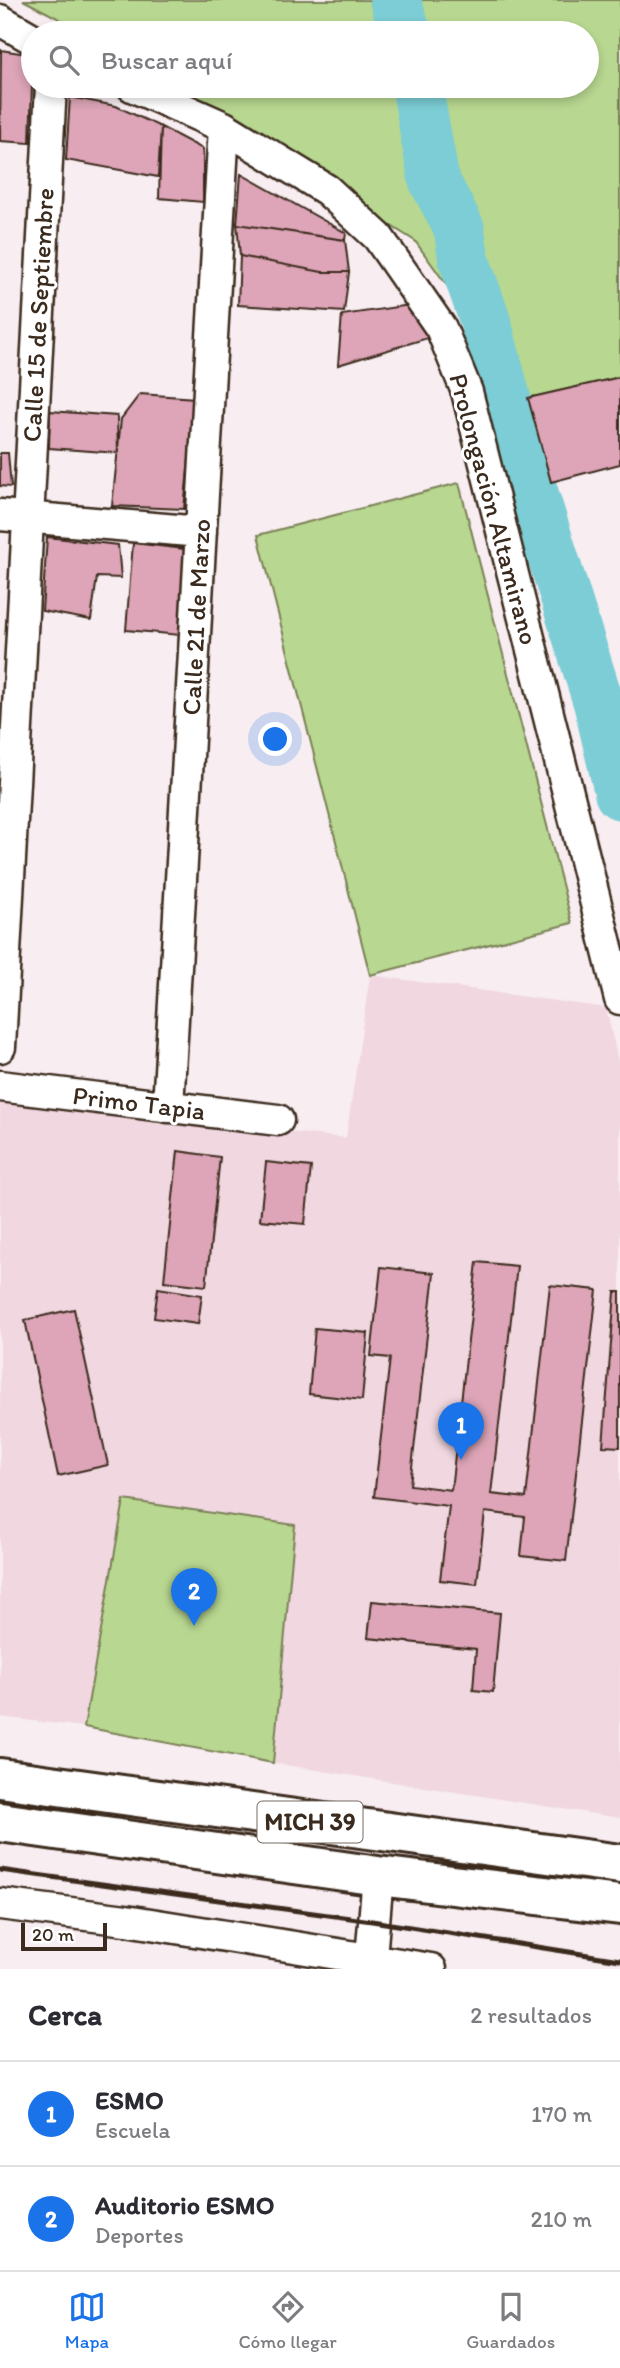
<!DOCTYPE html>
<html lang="es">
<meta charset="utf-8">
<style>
:root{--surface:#fff;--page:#f2f2f3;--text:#2b2b33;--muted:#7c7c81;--line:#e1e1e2;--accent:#1a73e8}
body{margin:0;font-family:Itim,sans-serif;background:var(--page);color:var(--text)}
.scale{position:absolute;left:21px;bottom:18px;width:86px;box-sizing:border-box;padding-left:7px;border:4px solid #3b2a1e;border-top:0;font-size:19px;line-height:24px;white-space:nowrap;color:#3b2a1e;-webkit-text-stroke:5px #fff;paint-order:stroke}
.you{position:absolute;left:276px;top:740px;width:24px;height:24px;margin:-18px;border:5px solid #fff;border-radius:50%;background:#1a73e8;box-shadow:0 0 0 10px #1a73e833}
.badge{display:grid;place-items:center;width:46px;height:46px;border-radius:50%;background:var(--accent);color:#fff;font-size:23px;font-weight:700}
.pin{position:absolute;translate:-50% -58px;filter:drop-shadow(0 2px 4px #0008)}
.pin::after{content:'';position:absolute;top:37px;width:24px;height:21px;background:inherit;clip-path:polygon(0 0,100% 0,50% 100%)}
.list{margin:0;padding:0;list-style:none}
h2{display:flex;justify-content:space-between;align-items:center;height:91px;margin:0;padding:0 28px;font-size:30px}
h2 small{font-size:23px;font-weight:400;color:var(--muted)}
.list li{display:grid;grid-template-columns:46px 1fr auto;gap:21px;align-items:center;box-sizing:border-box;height:105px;padding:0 28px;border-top:2px solid var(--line)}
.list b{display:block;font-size:26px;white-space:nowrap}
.list p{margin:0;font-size:23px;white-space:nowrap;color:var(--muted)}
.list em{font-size:23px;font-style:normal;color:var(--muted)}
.icon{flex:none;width:38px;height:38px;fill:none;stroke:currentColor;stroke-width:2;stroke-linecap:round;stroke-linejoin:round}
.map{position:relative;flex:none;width:620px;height:1969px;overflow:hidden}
.search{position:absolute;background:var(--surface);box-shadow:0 4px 10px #0003;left:21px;right:21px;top:21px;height:77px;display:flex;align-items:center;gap:18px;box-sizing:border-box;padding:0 24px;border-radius:38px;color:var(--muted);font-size:26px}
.sheet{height:301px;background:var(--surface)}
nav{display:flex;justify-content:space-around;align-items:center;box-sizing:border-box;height:98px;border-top:2px solid var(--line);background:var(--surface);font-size:19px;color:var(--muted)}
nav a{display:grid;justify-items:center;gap:4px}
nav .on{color:var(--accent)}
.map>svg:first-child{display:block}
.built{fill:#f0d7e0}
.green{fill:#b8d790;stroke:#7a8057;stroke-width:2}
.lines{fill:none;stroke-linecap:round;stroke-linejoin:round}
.river{stroke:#7ccdd5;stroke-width:51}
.building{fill:#dda5b7;stroke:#3b2a1e;stroke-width:2}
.minor-casing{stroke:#3b2a1e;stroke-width:35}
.major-casing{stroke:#3b2a1e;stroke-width:44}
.minor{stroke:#fff;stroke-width:30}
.major{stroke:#fff;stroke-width:38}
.rail{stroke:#3b2a1e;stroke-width:5}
.labels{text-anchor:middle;stroke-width:6;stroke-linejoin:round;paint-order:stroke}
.shield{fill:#fff;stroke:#766a62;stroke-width:2}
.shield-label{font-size:24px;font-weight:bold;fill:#3b2a1e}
.street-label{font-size:26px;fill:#3b2a1e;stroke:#fff}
</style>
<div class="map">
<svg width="620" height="1969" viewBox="0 0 620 1969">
<rect width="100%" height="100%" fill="#f8edf1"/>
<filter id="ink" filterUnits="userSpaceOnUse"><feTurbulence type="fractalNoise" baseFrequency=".0143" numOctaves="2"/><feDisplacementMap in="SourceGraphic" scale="14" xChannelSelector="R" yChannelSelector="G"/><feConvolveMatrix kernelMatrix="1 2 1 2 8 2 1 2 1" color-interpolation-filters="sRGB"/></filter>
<g filter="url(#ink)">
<path class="built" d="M370 975 606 1008 620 1069V1818L273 1763 294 1525 124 1500 84 1727 0 1717V1102L346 1138Z"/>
<path class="green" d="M23 0H620V377L528 398 415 241 169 86H587V33H86Z
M459 483 572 923 370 975 258 535Z
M124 1500 295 1525 273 1763 84 1727Z"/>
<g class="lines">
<path class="river" d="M395 0 406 33
M417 86 434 180 459 228 464 260 485 320 516 439 599 704 620 794"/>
</g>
<path class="building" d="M1 50 33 55 30 143 0 141Z
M70 97 116 106 161 127 158 177 66 160Z
M161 127 203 149V202L159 198Z
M241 174 346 233 345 240 237 224Z
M237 224 345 240 349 272H322L240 256Z
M240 256 322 272H349L344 312 238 305Z
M410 305 431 337 338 365 342 315Z
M620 377V464L551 482 528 398Z
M140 394 195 398 184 509 112 506 121 419Z
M50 411 117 416 118 453 49 448Z
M0 453H8L11 487 0 486Z
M47 537 118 545 121 578 97 577 91 620 42 611Z
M133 543 185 549 180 635 126 630Z
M178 1151 220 1157 206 1286 164 1281Z
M266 1162 311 1167 305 1224 260 1220Z
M477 1262 517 1266 491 1494 526 1498 550 1285 597 1290 566 1561 521 1556 525 1517 485 1512 477 1584 440 1580 449 1506 374 1497 390 1358 371 1356 381 1267 434 1273 410 1485 451 1490Z
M158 1288 202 1295 198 1324 154 1318Z
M615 1292H620V1447L603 1446Z
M74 1309 108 1465 58 1476 25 1320Z
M315 1328 368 1333 362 1400 309 1394Z
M372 1601 500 1613 493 1692 473 1690 476 1649 368 1638Z"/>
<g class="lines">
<defs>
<path id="minor" d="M0 20 33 39
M132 86 224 127 327 190 378 237 441 328 467 392 620 999
M0 515 201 532
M0 1047 51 86
M0 1086 278 1120
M168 1107 224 127
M0 1904 126 1920 431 1969
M370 1969 378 1876"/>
<path id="major" d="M0 1778 620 1864
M0 1822 378 1876 620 1905"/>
</defs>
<use href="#minor" class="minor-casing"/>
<use href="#major" class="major-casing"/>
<use href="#minor" class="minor"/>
<use href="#major" class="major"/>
<path class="rail" d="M0 1870 372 1921 620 1960"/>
</g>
</g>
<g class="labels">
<rect class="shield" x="257.5" y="1801.5" width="105" height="41" rx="5"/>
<g class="shield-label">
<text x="310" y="1830">MICH 39</text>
</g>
<g class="street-label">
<text transform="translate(38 315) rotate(-87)" y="9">Calle 15 de Septiembre</text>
<text transform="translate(494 509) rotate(75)" y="9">Prolongación Altamirano</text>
<text transform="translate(196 617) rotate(-87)" y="9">Calle 21 de Marzo</text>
<text transform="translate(139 1103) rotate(7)" y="9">Primo Tapia</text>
</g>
</g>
</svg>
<div class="scale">20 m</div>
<div class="you"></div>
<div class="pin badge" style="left:461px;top:1460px">1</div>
<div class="pin badge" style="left:194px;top:1626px">2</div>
<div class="search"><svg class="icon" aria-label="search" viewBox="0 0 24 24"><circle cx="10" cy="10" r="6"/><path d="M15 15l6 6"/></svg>Buscar aquí</div>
</div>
<section class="sheet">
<h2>Cerca<small>2 resultados</small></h2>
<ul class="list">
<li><span class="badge">1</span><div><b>ESMO</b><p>Escuela</p></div><em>170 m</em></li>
<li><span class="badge">2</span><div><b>Auditorio ESMO</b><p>Deportes</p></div><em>210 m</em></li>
</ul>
</section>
<nav>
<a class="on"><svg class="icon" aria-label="map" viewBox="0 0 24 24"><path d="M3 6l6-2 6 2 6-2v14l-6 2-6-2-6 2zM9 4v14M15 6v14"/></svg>Mapa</a>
<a><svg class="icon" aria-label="directions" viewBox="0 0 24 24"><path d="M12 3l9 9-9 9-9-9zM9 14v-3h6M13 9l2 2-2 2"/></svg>Cómo llegar</a>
<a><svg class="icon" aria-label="saved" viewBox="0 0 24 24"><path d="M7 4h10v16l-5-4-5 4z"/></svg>Guardados</a>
</nav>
